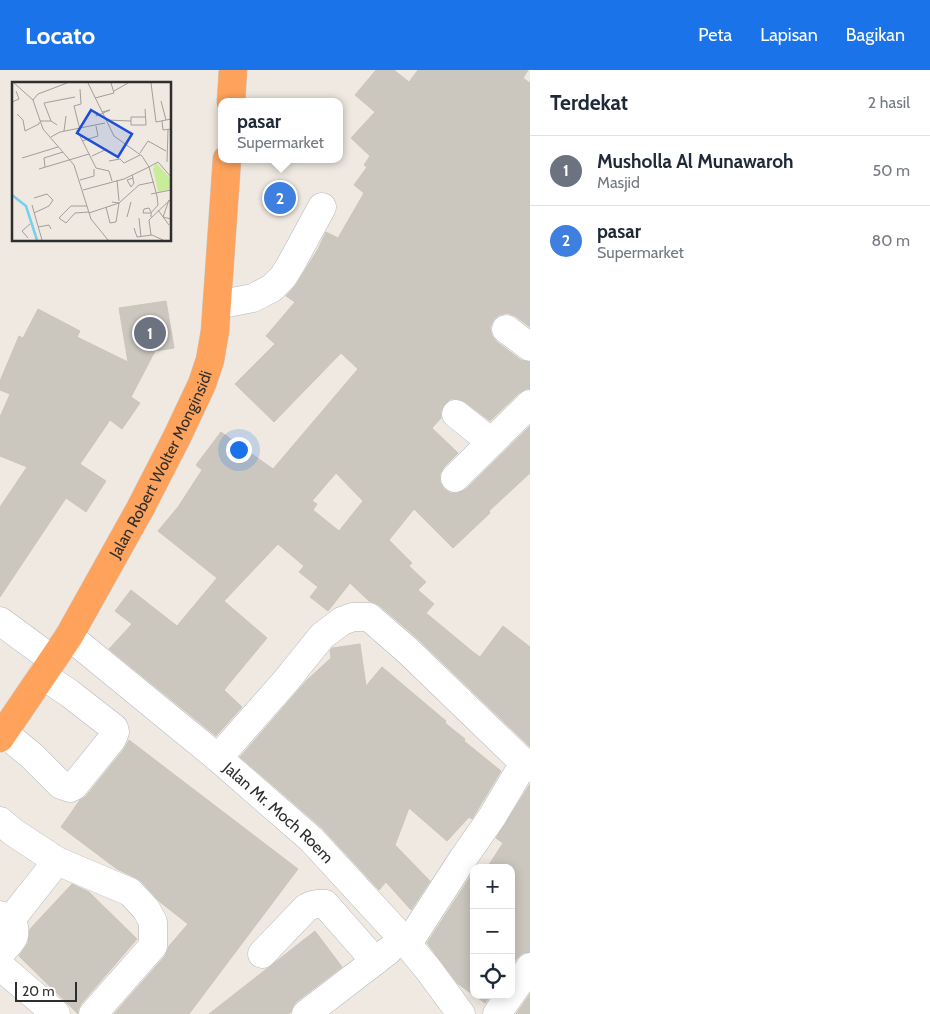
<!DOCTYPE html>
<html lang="id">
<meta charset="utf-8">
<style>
:root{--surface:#fff;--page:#f2f2f3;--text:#1f2937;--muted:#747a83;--line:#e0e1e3;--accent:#1a73e8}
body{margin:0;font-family:Cabin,sans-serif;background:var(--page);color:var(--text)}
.controls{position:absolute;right:15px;bottom:15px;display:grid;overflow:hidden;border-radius:10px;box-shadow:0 2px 12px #0003}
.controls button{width:45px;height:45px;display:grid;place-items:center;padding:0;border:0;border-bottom:1px solid var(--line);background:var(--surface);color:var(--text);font:25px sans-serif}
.scale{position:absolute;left:15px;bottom:12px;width:62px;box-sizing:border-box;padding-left:5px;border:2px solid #2e2e2e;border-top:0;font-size:14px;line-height:18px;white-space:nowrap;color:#2e2e2e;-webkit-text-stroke:4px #fff;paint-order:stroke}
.you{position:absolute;left:238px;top:379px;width:18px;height:18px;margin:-12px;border:4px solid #fff;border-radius:50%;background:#1a73e8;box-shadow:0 0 0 8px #1a73e833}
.badge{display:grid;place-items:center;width:32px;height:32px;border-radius:50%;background:var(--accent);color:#fff;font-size:16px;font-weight:700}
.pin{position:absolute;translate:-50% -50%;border:2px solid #fff;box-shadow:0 1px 5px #0006}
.popup{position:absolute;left:218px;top:28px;width:125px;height:65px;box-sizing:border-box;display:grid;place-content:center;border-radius:10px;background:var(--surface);filter:drop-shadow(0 1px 4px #0005);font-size:16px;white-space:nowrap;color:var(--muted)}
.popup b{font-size:19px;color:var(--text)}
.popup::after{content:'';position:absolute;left:50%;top:100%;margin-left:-10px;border:10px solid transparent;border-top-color:var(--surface)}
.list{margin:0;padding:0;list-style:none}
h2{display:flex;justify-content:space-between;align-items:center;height:65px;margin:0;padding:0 20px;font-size:21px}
h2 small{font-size:16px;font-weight:400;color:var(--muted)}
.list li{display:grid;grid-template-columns:32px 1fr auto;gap:15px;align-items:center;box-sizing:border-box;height:70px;padding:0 20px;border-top:1px solid var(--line)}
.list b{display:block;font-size:19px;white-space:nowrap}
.list p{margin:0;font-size:16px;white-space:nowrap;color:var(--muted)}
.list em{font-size:16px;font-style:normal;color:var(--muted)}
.icon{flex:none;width:28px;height:28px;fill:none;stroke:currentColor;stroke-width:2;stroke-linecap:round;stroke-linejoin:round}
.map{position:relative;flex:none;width:530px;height:944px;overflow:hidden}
header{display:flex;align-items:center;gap:30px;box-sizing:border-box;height:70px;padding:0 25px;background:var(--accent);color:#fff}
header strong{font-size:24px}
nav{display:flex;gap:28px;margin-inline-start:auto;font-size:18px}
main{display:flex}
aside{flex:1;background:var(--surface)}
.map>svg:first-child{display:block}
.building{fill:#cbc7bf;stroke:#cbc5ba;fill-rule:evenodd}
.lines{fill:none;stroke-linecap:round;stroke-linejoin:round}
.minor-casing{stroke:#b4b7c1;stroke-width:29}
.highway-casing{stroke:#c9c9c9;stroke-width:29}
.minor{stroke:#fff;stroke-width:28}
.highway{stroke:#ffa35c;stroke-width:28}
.labels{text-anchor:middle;stroke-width:4;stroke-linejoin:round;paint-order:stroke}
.street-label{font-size:16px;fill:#2e2e2e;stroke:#fff}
.inset-river{fill:none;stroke:#75cff0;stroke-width:2.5}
.inset-road{fill:none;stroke:#a29e99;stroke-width:1}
.view{fill:#1d4ed8;fill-opacity:0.15;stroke:#1d4ed8;stroke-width:2.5}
.inset-edge{fill:none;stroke:#2e2e2e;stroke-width:2.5}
</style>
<header>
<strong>Locato</strong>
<nav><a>Peta</a><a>Lapisan</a><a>Bagikan</a></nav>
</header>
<main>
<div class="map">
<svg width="530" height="944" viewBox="0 0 530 944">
<rect width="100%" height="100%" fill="#efe9e1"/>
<path class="building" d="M376 0H394L409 12 418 0H528L523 8 530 13V257L515 246 507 243 499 245 494 249 490 258 492 266 497 272 521 290 530 292V319H526L519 323 490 351 465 332 458 329H451L444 335 441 341V348L432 358 458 383 444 397 440 404V412L444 419 450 423H458L466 419 530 356V403L489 441 490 443 453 478 414 439 389 470 412 493 409 496 426 512 418 520 434 534 426 543 473 582 480 587 503 556 530 577V677L418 569 379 535 369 531 350 513 328 541 310 527 318 517 299 502 304 496 278 474 224 531 267 568 224 620 242 637 216 666 109 579 132 554 115 541 131 520 177 556 217 508 158 461 178 437 202 400 196 395 221 362 273 399 358 299 341 283 274 352 235 314 275 274 266 266 295 232 286 226 296 215 318 179 326 162 338 168 364 123 354 115 367 97 364 95 370 86 351 68 375 42 355 25ZM336 403 363 431 339 461 313 440 317 434 312 431Z
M166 231 174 278 155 281 131 327 140 333 122 359 110 350 80 394 106 411 86 442 66 428 0 527V437L27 397 0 386V347L10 324 0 320V311L19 266 23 268 38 239 80 261 77 267 128 292 119 238Z
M360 574 366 616 382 597 446 651 445 653 465 669 464 671 501 701 472 749 469 747 447 771 409 738 395 775 430 811 411 840 386 812 379 820 321 757 240 687 307 610 331 588 330 581 332 578Z
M129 670 298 799 189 944H114L165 886 169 876 188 854 160 832 141 811 136 808 117 799 61 757 80 730 86 726 124 679Z
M530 714V882L523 883 517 888 511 896V798H487L503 773 496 768Z
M474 801V925L458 914 427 873Z
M72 814 89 822 137 869 81 934 78 940V944L19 886 28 873 30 859Z
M315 861 342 897 296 932 292 938 291 942 288 944H209Z
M530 924V944H516Z
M474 925H491L485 933Z"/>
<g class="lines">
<defs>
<g id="minor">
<path d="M217 235 253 228 272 218 283 207 291 194 322 137"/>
<path d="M506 259 530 277"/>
<path d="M456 344 491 372"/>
<path d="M455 408 530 334"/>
<path d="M0 551 53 590"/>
<path id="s1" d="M69 566 218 688 311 769 403 869 428 899 461 944"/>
<path d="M3 662 32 686 61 715 70 718 74 716 112 669 115 662 114 658 69 623 42 605"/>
<path d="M218 688 285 612 322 566 342 551 353 547H369L408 581 524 693 530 698"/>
<path d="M0 751 13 762 57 791 12 848 7 850 0 845"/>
<path d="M57 791 130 822 146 839 153 852V876L93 944"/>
<path d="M407 875 462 790 492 747 524 693"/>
<path d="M0 884C13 868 18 869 12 848"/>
<path d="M262 884 306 838C312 834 317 833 325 834L375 891"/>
<path d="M0 896 56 944"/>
<path d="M511 924 530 897"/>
<path d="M306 944 388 881"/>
<path d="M497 944 510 925"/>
</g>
<g id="highway">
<path d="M231 32 233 0"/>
<path id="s2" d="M0 668 69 566 140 439 177 367 202 314 210 290 215 261 227 89"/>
</g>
</defs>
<use href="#minor" class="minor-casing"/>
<use href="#highway" class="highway-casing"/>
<use href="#minor" class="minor"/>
<use href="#highway" class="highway"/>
</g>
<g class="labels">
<g class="street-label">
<text dy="6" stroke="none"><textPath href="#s2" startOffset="318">Jalan Robert Wolter Monginsidi</textPath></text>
<text dy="6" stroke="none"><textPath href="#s1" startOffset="274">Jalan Mr. Moch Roem</textPath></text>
</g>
</g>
<g transform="translate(12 12)">
<rect width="159" height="159" fill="#efe9e1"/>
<path d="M144 81 159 97V107L146 110 141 87Z" fill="#c9ec9a"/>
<path class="inset-river" d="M0 113 14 124 25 158"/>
<path class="inset-road" d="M2 1 21 18M76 1 102 54 130 74 137 85 146 80 159 95M139 1 144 40 159 37M102 9 116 1M83 16 102 11 99 1M21 18 31 47 62 83 79 137 96 158M21 18 26 12 55 1M149 19 154 38M0 20 7 17 4 9M133 27 134 42V43H119V35H133M85 30 84 34 98 28 90 30M5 32 11 38 13 49 27 42V40M95 38 119 39M28 39H39L45 43M39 39 32 21 63 15M150 39 151 48 159 47M65 48 84 86 97 89 100 99M68 48 62 24 69 22 68 7M52 49 54 34M39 55 48 50 93 41M70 59 86 54 84 44M128 71 136 59 154 69M80 74 95 67M10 76 46 65M97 79 108 77 112 81 128 73M155 80 156 48M33 85 32 76 51 70M27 87 77 72M120 93 121 96V98L122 101 119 105 115 98 121 96M68 98 82 94V87M105 98 107 119M71 108 112 97 137 85 145 114M139 112 159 108M22 116 35 112 41 118 37 124 22 131M157 118 151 135 159 137M20 123 30 158M75 124H59L47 136 54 141 63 131 77 130M94 125 98 141 104 140 107 121 100 120M146 128 157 143M77 131 107 121 127 103 142 100M139 131H131L132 127 137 126 139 130M115 135 119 120M139 135V131L146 123 145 114M127 136 129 155M26 145 37 143 39 147M122 146 125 155 140 153 151 158M139 153 137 138 159 117M16 156 10 149 18 142"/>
<path class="view" d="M79 28 120 52 106 75 65 51Z"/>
<rect width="159" height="159" class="inset-edge"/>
</g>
</svg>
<div class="controls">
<button>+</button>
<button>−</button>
<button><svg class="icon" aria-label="locate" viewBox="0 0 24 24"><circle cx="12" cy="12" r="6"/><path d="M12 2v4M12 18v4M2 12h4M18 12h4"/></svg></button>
</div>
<div class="scale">20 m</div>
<div class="you"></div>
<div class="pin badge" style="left:150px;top:263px;background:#6b7280">1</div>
<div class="pin badge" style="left:280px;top:128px;background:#3f7fe0">2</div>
<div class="popup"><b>pasar</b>Supermarket</div>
</div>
<aside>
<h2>Terdekat<small>2 hasil</small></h2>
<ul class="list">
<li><span class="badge" style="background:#6b7280">1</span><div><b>Musholla Al Munawaroh</b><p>Masjid</p></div><em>50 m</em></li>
<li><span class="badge" style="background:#3f7fe0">2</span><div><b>pasar</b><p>Supermarket</p></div><em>80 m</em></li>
</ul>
</aside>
</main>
